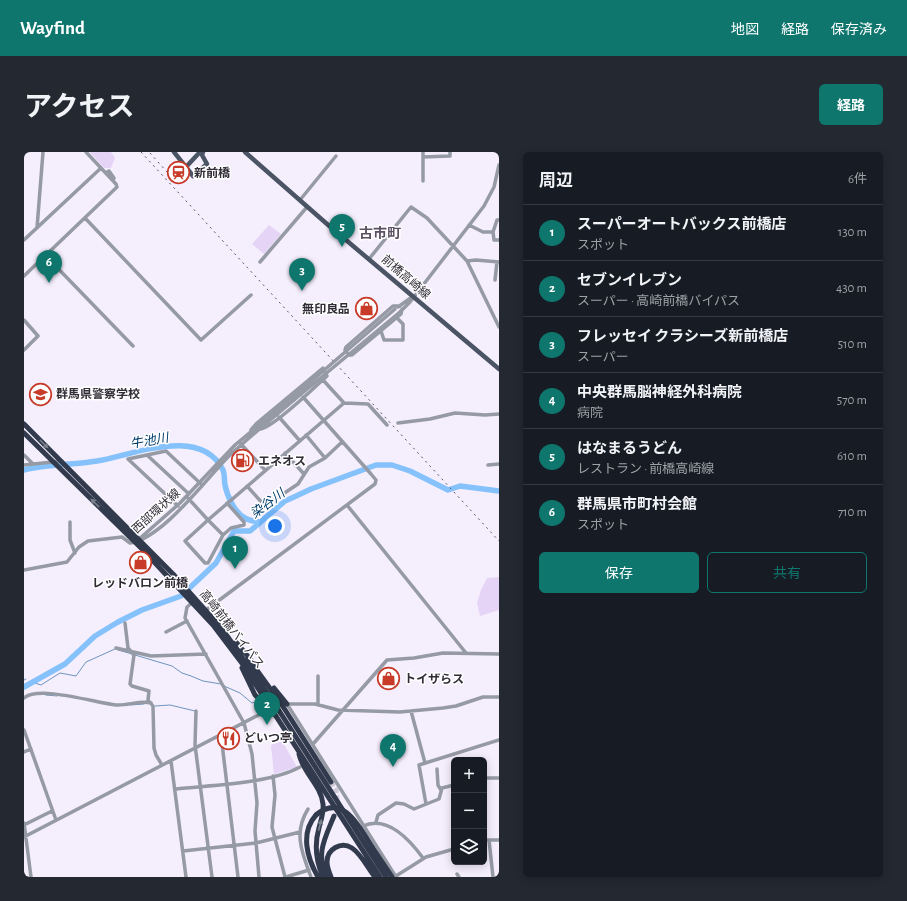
<!DOCTYPE html>
<html lang="ja">
<meta charset="utf-8">
<style>
:root{--surface:#171b24;--page:#242831;--text:#f1f3f6;--muted:#9ea1a6;--line:#363941;--accent:#0f766e}
body{margin:0;font-family:"Alegreya Sans","Noto Sans JP",sans-serif;background:var(--page);color:var(--text)}
.controls{position:absolute;right:12px;bottom:12px;display:grid;overflow:hidden;border-radius:6px;box-shadow:0 2px 10px #0003}
.controls button{width:36px;height:36px;display:grid;place-items:center;padding:0;border:0;border-bottom:1px solid var(--line);background:var(--surface);color:var(--text);font:20px sans-serif}
.you{position:absolute;left:251px;top:374px;width:14px;height:14px;margin:-10px;border:3px solid #fff;border-radius:50%;background:#1a73e8;box-shadow:0 0 0 6px #1a73e833}
.badge{display:grid;place-items:center;width:26px;height:26px;border-radius:50%;background:var(--accent);color:#fff;font-size:13px;font-weight:700}
.pin{position:absolute;translate:-50% -33px;filter:drop-shadow(0 1px 2px #0008)}
.pin::after{content:'';position:absolute;top:21px;width:14px;height:12px;background:inherit;clip-path:polygon(0 0,100% 0,50% 100%)}
.list{margin:0;padding:0;list-style:none}
h2{display:flex;justify-content:space-between;align-items:center;height:52px;margin:0;padding:0 16px;font-size:17px}
h2 small{font-size:13px;font-weight:400;color:var(--muted)}
.list li{display:grid;grid-template-columns:26px 1fr auto;gap:12px;align-items:center;box-sizing:border-box;height:56px;padding:0 16px;border-top:1px solid var(--line)}
.list b{display:block;font-size:15px;white-space:nowrap}
.list p{margin:0;font-size:13px;white-space:nowrap;color:var(--muted)}
.list em{font-size:13px;font-style:normal;color:var(--muted)}
.actions{display:flex;gap:8px;padding:12px 16px}
.actions a{flex:1;padding:9px 0;border:1px solid var(--accent);border-radius:6px;text-align:center;font-size:14px;color:var(--accent)}
.actions .main{background:var(--accent);color:#fff}
.icon{flex:none;width:22px;height:22px;fill:none;stroke:currentColor;stroke-width:2;stroke-linecap:round;stroke-linejoin:round}
.map{position:relative;flex:none;width:475px;height:725px;overflow:hidden;border-radius:6px}
header{display:flex;align-items:center;gap:24px;box-sizing:border-box;height:56px;padding:0 20px;background:var(--accent);color:#fff}
header strong{font-size:19px}
nav{display:flex;gap:22px;margin-inline-start:auto;font-size:14px}
.intro{display:flex;align-items:center;justify-content:space-between;box-sizing:border-box;height:96px;padding:0 24px}
h1{margin:0;font-size:28px}
.button{padding:10px 18px;border-radius:6px;background:var(--accent);color:#fff;font-size:14px;font-weight:700}
main{display:flex;gap:24px;padding:0 24px}
aside{flex:1;background:var(--surface);border-radius:6px;box-shadow:0 2px 10px #0003}
.map>svg:first-child{display:block}
.green{fill:#e5d4f6}
.lines{fill:none;stroke-linecap:round;stroke-linejoin:round}
.stream{stroke:#6c95c0;stroke-width:1}
.river{stroke:#85c1fb;stroke-width:5.5}
.highway-tunnel{stroke:#cec7d5;stroke-width:5;stroke-dasharray:5 2.5;stroke-linecap:butt}
.minor{stroke:#959aa4;stroke-width:3.5}
.major{stroke:#4a5464;stroke-width:4.5}
.highway{stroke:#313b4d;stroke-width:5}
.rail{stroke:#59545f;stroke-width:1;stroke-dasharray:2 4;stroke-linecap:butt}
.minor-bridge{stroke:#959aa4;stroke-width:3.5}
.highway-bridge{stroke:#313b4d;stroke-width:5}
.oneway{fill:#79808b}
.labels{text-anchor:middle;stroke-width:3;stroke-linejoin:round;paint-order:stroke}
.poi-label{font-size:12px;font-weight:bold;fill:#312d36;stroke:#fff;text-anchor:start}
.street-label{font-size:12px;fill:#312d36;stroke:#fff}
.water-label{font-size:13px;font-style:italic;fill:#003d6a;stroke:#fff}
.quarter-label{font-size:14px;font-weight:bold;fill:#5a5064;stroke:#fff}
</style>
<header>
<strong>Wayfind</strong>
<nav><a>地図</a><a>経路</a><a>保存済み</a></nav>
</header>
<div class="intro"><h1>アクセス</h1><a class="button">経路</a></div>
<main>
<div class="map">
<svg width="475" height="725" viewBox="0 0 475 725">
<rect width="100%" height="100%" fill="#f5eefd"/>
<path class="green" d="M66 0H87L91 6 87 16H80Z
M245 73 257 82 240 102 228 92Z
M475 425V458L456 464 453 451 457 438 463 426Z
M258 589 273 615 250 622 247 593Z"/>
<g class="lines">
<path class="stream" d="M94 498 108 502
M111 503 148 514 158 521 167 524 179 529 197 532
M0 528 2 527
M8 530 17 533 36 521 52 524 62 510 91 497
M200 534 216 541 228 551 232 550
M22 543 33 544
M107 553 120 552
M131 554 146 553 171 559"/>
<path class="river" d="M0 318C23 312 49 313 73 309 109 303 177 273 199 318 201 323 200 329 201 333 203 344 211 361 221 366 225 369 231 369 236 370
M0 535 41 512 71 484 94 470 118 458 157 444 192 411 210 379H226L261 349 270 345 287 337 352 313H368L386 319 424 338 436 334 475 339"/>
<path class="highway-tunnel" d="M307 630 312 638 313 649"/>
<path class="minor" d="M399 0V29
M399 5 426 4V0
M82 21 85 19 90 26 89 28
M276 48 312 4
M61 66 177 188 227 143
M475 68H473L469 80 470 88H475
M445 73 459 80H469
M13 76 19 0
M0 88 77 16
M21 103 109 194
M345 107 387 55 403 66 443 109 475 175
M443 109 452 108 475 110
M236 110 283 55
M0 124 93 35 92 32 62 0
M471 128 473 110
M375 154H369L322 195 321 198 325 203H328L377 162 378 157
M374 155 388 145
M376 160 386 150 460 54 470 35 475 13
M0 168 14 184 0 198
M357 179 360 188H379V172L373 166
M299 228 320 251
M255 265 276 289
M374 271 406 267 431 261 461 263 475 262
M227 278 233 271 299 216 303 224C291 235 250 275 237 277
M282 283 301 306
M216 291 241 318
M261 301 280 322
M0 303 8 311
M123 303 165 342
M104 307 142 299 177 332
M104 307 154 354
M0 313 38 309
M464 313 475 312
M223 334 241 354 274 332 285 315 301 306 318 290
M163 345 184 368 320 251 344 252 363 273
M323 353 442 501
M46 370V388L51 401
M199 383 184 368 161 389 181 411H184L199 383 207 376 220 373V370L203 351
M114 388 156 351 211 293 269 245
M0 418 43 410 55 395 64 389 98 385 106 391C138 387 182 327 205 304 226 284 249 266 270 248
M169 450 163 455 161 466 220 571 228 602 233 651 231 679 235 725
M182 458 351 332 352 328 347 322 279 245
M101 471 104 496 110 503 106 532 108 534 125 539 124 548 129 554 130 596 132 603 138 613
M142 480 163 469
M92 496 127 504 182 502
M294 524V553
M0 546C15 533 72 551 92 553 103 554 116 548 127 551
M261 552H291L314 558 376 560 419 556 432 554 459 545H475
M263 552 372 725
M172 559 171 593 188 725
M387 559 401 611
M0 578 32 668
M197 583 214 725
M289 592 363 508 390 506 419 501 475 502
M0 600 7 597
M147 609 162 725
M413 617 414 633 417 638
M249 624 251 643 248 675 261 725
M460 626H475
M152 637C187 633 245 632 276 615
M402 652 395 613 475 588
M284 657C269 681 278 701 287 725
M352 670 354 663 372 651 380 652 390 657 415 647 418 636 430 633
M0 671 7 725
M0 673 28 659
M339 674C363 663 386 688 399 706
M0 685 248 556
M460 688H475
M465 688 469 725
M159 699 232 691 276 680
M433 722 435 725
M372 724 402 705 430 697
M262 725 285 718"/>
<path class="major" d="M150 0 169 24 183 12 178 3 179 0
M221 0 303 72 475 217
M161 16 176 0"/>
<path class="highway" d="M0 272 149 422 199 478 252 554 362 725
M0 281 118 397 189 473 217 510 356 725
M212 490 227 508
M224 506 258 553 307 630
M218 516 231 543 240 551
M250 536 263 552
M275 602C279 621 297 633 299 652 300 660 297 668 295 676 290 693 292 709 299 725
M292 663C276 681 283 706 294 725
M348 695 368 725
M304 725C290 704 302 684 310 664
M307 725C305 720 303 715 303 710 303 697 317 689 328 696 337 702 344 716 351 725"/>
<path class="rail" d="M117 0 475 389
M126 1 152 30"/>
<path class="minor-bridge" d="M269 245 371 157
M270 248 376 160"/>
<path class="highway-bridge" d="M292 663C319 640 336 676 348 695"/>
</g>
<defs><path id="oneway-solid" d="M-6-.8H1V-3.2L6.5 0L1 3.2V.8H-6Z"/></defs>
<g class="oneway">
<use href="#oneway-solid" transform="translate(20 292) rotate(45)"/>
<use href="#oneway-solid" transform="translate(71 351) rotate(-136)"/>
<use href="#oneway-solid" transform="translate(296 673) rotate(-75)"/>
</g>
<defs>
<symbol id="station-ring" viewBox="-11 -11 22 22"><circle r="9.5" fill="#fff" stroke="#c73b28" stroke-width="1.5"/><path d="M-3-6H3Q5-6 5-4V2Q5 4 3 4L4.5 6H3L1.5 4h-3L-3 6H-4.5L-3 4Q-5 4-5 2V-4Q-5-6-3-6ZM-3.5-4v3h7v-3ZM-3.5 1v1.5H-2V1ZM2 1v1.5H3.5V1Z" fill="#c73b28"/></symbol>
<symbol id="shop-ring" viewBox="-11 -11 22 22"><circle r="9.5" fill="#fff" stroke="#c73b28" stroke-width="1.5"/><path d="M-5-2.5h2.3a2.7 3.5 0 0 1 5.4 0H5L5.5 6h-11ZM-1.5-2.5h3a1.5 2.3 0 0 0-3 0Z" fill="#c73b28"/></symbol>
<symbol id="school-ring" viewBox="-11 -11 22 22"><circle r="9.5" fill="#fff" stroke="#c73b28" stroke-width="1.5"/><path d="M0-5L7-2L0 1L-7-2ZM-4 1L0 2.5L4 1V4Q0 6-4 4Z" fill="#c73b28"/></symbol>
<symbol id="fuel-ring" viewBox="-11 -11 22 22"><circle r="9.5" fill="#fff" stroke="#c73b28" stroke-width="1.5"/><path d="M-5.5-6h7V0h2V4h1.3V-2.5L3-4.5l.8-.8L6-3V5H2.5V1h-1V6h-7ZM-4.2-4.7v3.2H.2V-4.7Z" fill="#c73b28"/></symbol>
<symbol id="restaurant-ring" viewBox="-11 -11 22 22"><circle r="9.5" fill="#fff" stroke="#c73b28" stroke-width="1.5"/><path d="M-5-6h1v4h1v-4h1v4h1v-4h1v5L-1.5 .5V6h-2V.5L-5-1ZM5-6V6H3V1.5H1.5Q1.5-4 5-6Z" fill="#c73b28"/></symbol>
</defs>
<g fill-rule="evenodd">
<use href="#station-ring" x="142" y="8" width="25" height="25"/>
<use href="#shop-ring" x="330" y="144" width="25" height="25"/>
<use href="#school-ring" x="4" y="230" width="25" height="25"/>
<use href="#fuel-ring" x="206" y="296" width="25" height="25"/>
<use href="#shop-ring" x="104" y="398" width="25" height="25"/>
<use href="#shop-ring" x="352" y="514" width="25" height="25"/>
<use href="#restaurant-ring" x="192" y="574" width="25" height="25"/>
</g>
<g class="labels">
<g class="poi-label">
<text x="170" y="25">新前橋</text>
<text x="326" y="161" text-anchor="end">無印良品</text>
<text x="32" y="246">群馬県警察学校</text>
<text x="234" y="313">エネオス</text>
<text x="116" y="435" text-anchor="middle">レッドバロン前橋</text>
<text x="380" y="531">トイザらス</text>
<text x="220" y="590">どいつ亭</text>
</g>
<g class="street-label">
<text transform="translate(382 125) rotate(41)" y="4">前橋高崎線</text>
<text transform="translate(132 359) rotate(-42)" y="4">西部環状線</text>
<text transform="translate(208 477) rotate(52)" y="4">高崎前橋バイパス</text>
</g>
<g class="water-label">
<text transform="translate(125 288) rotate(-10)" y="5">牛池川</text>
<text transform="translate(243 351) rotate(-37)" y="5">染谷川</text>
</g>
<g class="quarter-label">
<text x="356" y="86">古市町</text>
</g>
</g>
</svg>
<div class="controls">
<button>+</button>
<button>−</button>
<button><svg class="icon" aria-label="layers" viewBox="0 0 24 24"><path d="M12 4l9 5-9 5-9-5zM3 14l9 5 9-5"/></svg></button>
</div>
<div class="you"></div>
<div class="pin badge" style="left:211px;top:417px">1</div>
<div class="pin badge" style="left:243px;top:573px">2</div>
<div class="pin badge" style="left:278px;top:139px">3</div>
<div class="pin badge" style="left:369px;top:615px">4</div>
<div class="pin badge" style="left:318px;top:95px">5</div>
<div class="pin badge" style="left:25px;top:131px">6</div>
</div>
<aside>
<h2>周辺<small>6件</small></h2>
<ul class="list">
<li><span class="badge">1</span><div><b>スーパーオートバックス前橋店</b><p>スポット</p></div><em>130 m</em></li>
<li><span class="badge">2</span><div><b>セブンイレブン</b><p>スーパー · 高崎前橋バイパス</p></div><em>430 m</em></li>
<li><span class="badge">3</span><div><b>フレッセイ クラシーズ新前橋店</b><p>スーパー</p></div><em>510 m</em></li>
<li><span class="badge">4</span><div><b>中央群馬脳神経外科病院</b><p>病院</p></div><em>570 m</em></li>
<li><span class="badge">5</span><div><b>はなまるうどん</b><p>レストラン · 前橋高崎線</p></div><em>610 m</em></li>
<li><span class="badge">6</span><div><b>群馬県市町村会館</b><p>スポット</p></div><em>710 m</em></li>
</ul>
<div class="actions"><a class="main">保存</a><a>共有</a></div>
</aside>
</main>
